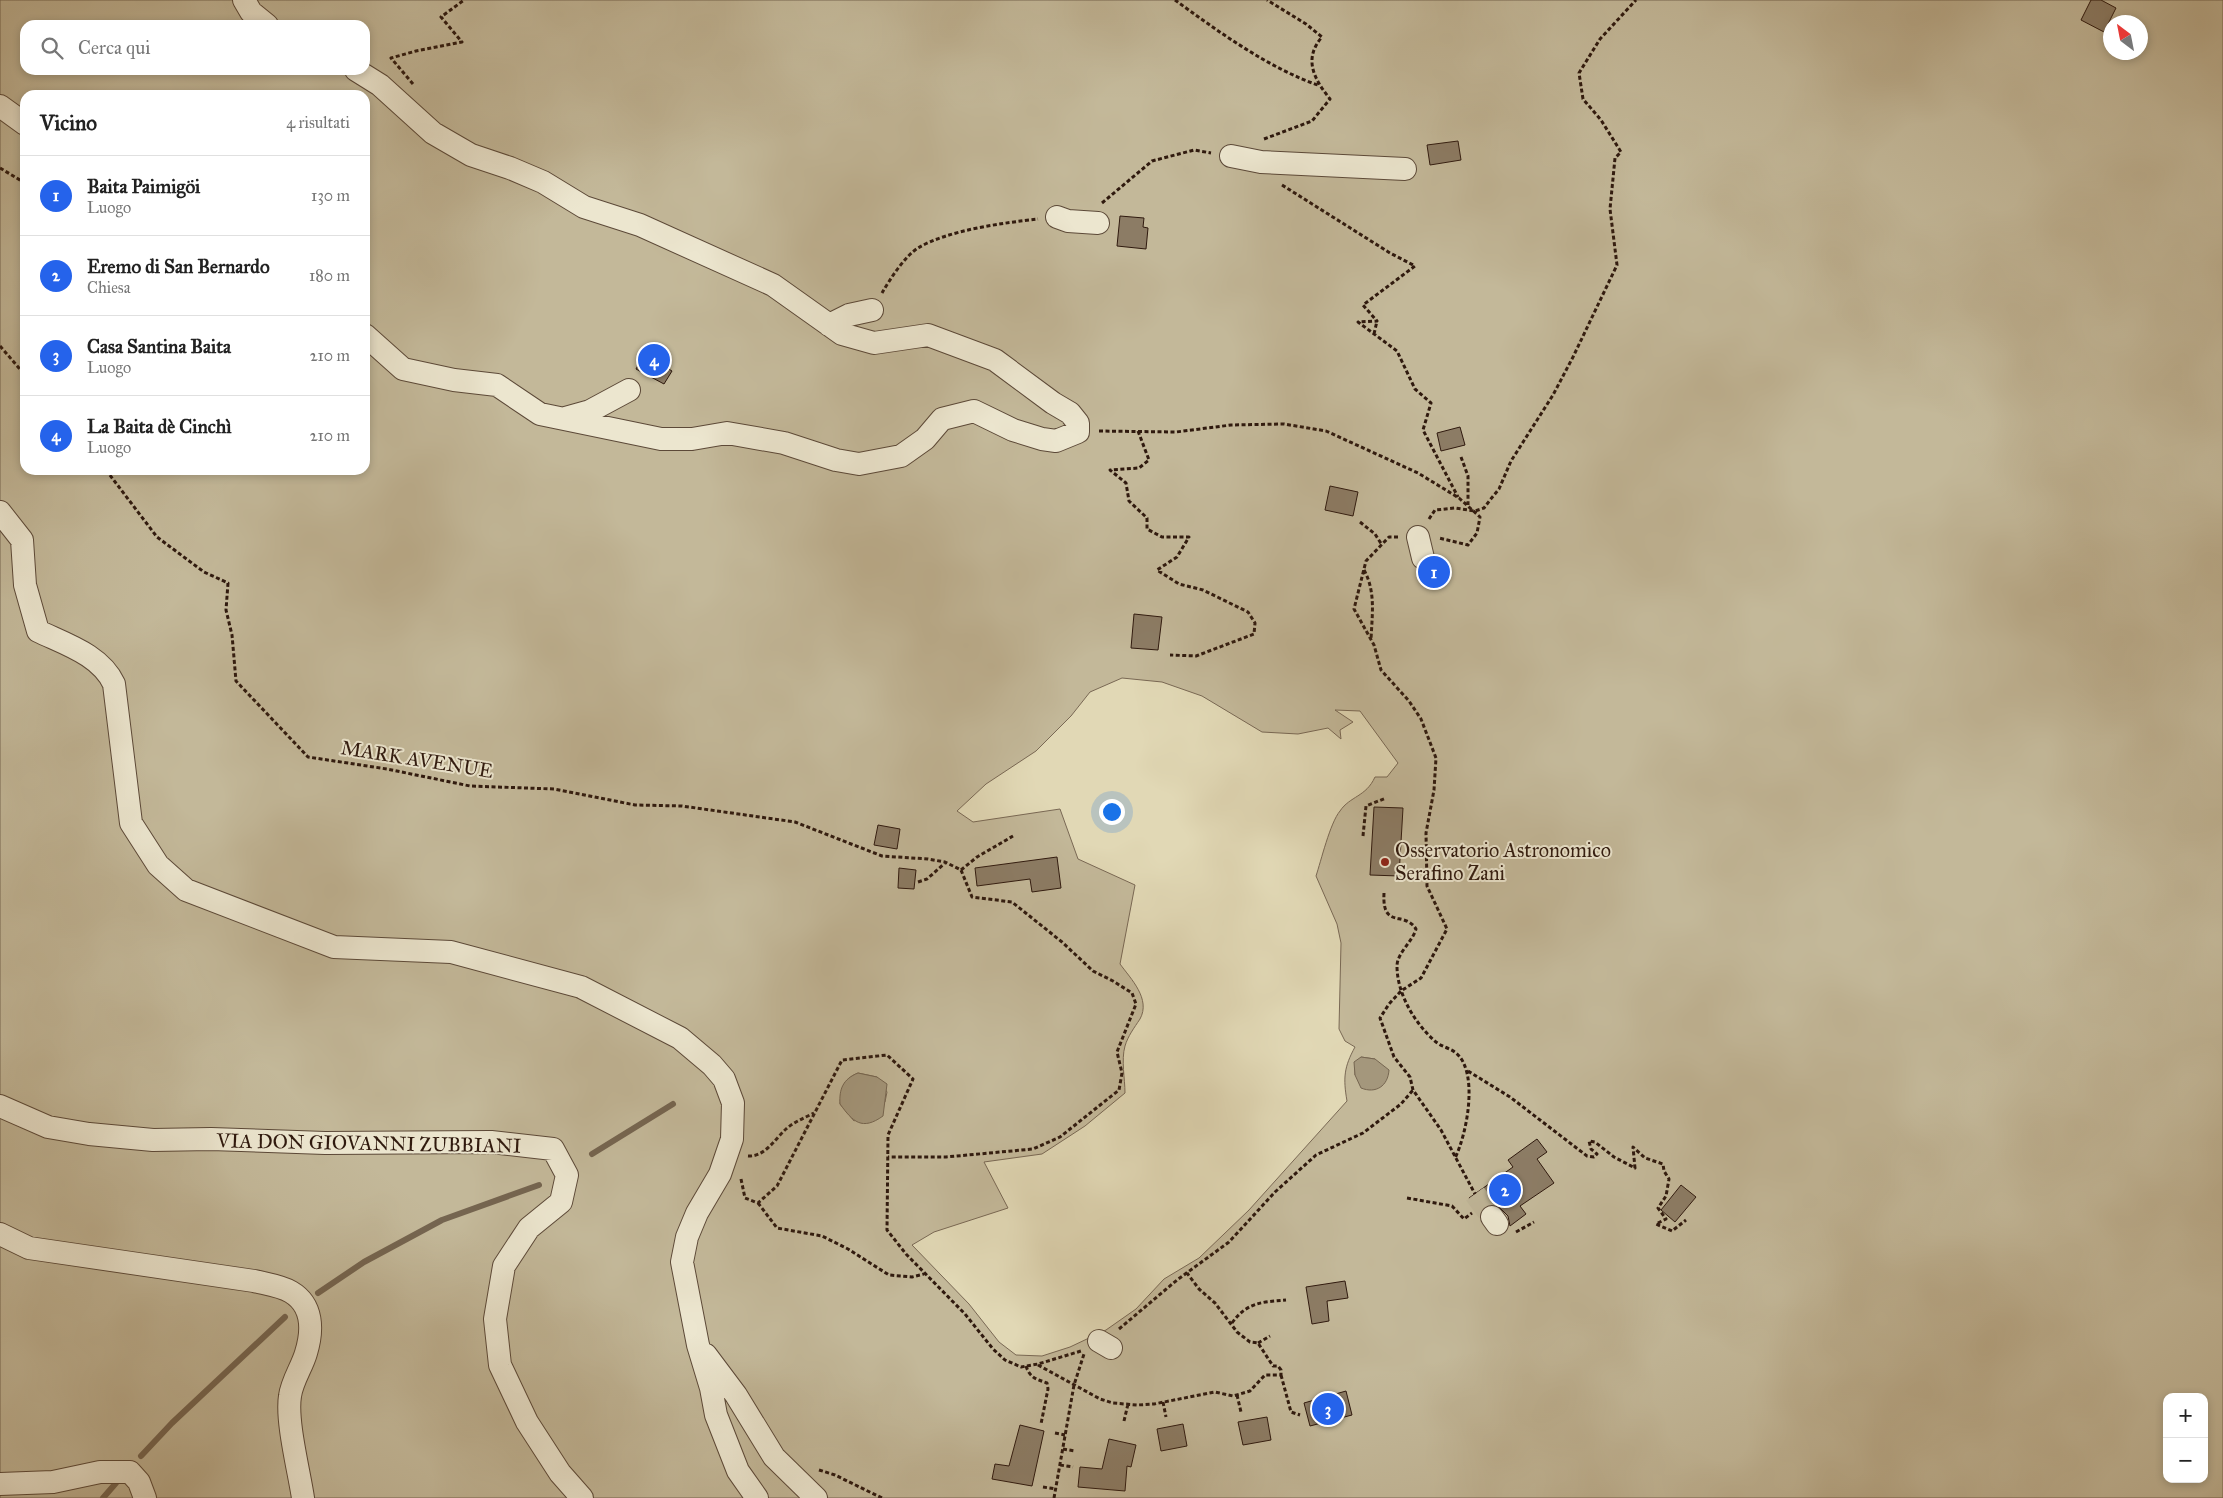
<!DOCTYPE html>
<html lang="it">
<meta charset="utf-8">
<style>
:root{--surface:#fff;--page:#f2f2f2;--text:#222;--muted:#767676;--line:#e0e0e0;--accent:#2563eb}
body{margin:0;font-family:"IM FELL Great Primer",serif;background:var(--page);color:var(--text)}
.controls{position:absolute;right:15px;bottom:15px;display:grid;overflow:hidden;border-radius:10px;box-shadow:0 2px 8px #0003}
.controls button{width:45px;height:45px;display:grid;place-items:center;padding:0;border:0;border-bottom:1px solid var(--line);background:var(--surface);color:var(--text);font:25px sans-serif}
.compass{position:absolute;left:2103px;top:15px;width:45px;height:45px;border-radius:50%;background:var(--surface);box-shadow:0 2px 8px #0003;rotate:328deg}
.you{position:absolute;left:1111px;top:811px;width:18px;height:18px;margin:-12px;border:4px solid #fff;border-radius:50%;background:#1a73e8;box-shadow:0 0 0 8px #1a73e833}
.badge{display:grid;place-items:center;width:32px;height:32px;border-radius:50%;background:var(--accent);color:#fff;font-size:16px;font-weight:700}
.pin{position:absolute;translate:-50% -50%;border:2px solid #fff;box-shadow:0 1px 5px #0006}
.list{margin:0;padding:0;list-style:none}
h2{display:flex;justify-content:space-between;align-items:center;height:65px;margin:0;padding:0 20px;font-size:21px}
h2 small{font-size:16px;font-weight:400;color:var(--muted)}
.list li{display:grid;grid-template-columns:32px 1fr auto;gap:15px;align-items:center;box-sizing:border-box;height:80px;padding:0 20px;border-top:1px solid var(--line)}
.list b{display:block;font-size:19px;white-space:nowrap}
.list p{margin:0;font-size:16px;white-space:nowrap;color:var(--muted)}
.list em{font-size:16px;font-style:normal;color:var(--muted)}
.icon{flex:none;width:28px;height:28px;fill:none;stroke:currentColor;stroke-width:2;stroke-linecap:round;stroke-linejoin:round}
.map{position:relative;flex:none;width:2223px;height:1498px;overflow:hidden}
.search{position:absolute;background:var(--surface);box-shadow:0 2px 8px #0003;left:20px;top:20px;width:350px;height:55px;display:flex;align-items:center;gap:12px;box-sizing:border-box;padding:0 18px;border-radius:15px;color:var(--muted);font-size:19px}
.panel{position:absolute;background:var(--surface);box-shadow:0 2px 8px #0003;left:20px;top:90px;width:350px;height:385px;border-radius:15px}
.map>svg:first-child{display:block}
.green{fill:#c3b899;stroke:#796854;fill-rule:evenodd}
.water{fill:#a4977c;stroke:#756550}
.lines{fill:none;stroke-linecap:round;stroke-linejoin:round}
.stream{stroke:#756550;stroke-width:6}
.building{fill:#8c7c65;stroke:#2f190e}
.minor-tunnel{stroke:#bdb294;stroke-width:22;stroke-dasharray:22 11;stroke-linecap:butt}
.minor-casing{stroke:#5c4938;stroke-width:24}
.path{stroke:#2f190e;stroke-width:3;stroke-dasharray:4 2.5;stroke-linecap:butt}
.minor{stroke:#ece6cf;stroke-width:22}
.poi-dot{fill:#8f2418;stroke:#ece6cf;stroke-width:2}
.labels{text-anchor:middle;stroke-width:4;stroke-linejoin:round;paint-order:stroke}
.street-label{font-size:20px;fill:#2f190e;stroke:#ece6cf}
.poi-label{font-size:20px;fill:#2f190e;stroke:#ece6cf;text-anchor:start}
</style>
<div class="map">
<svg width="2223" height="1498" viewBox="0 0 2223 1498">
<rect width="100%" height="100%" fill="#e1d8b5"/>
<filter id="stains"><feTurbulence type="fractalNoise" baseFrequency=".004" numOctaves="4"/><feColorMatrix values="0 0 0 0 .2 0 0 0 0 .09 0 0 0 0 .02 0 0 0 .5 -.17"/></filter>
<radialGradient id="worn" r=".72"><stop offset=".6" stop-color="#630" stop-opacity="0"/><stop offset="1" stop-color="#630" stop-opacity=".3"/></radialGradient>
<path class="green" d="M0 0H2223V1498H0ZM2110 22H2140V52H2110ZM25 25H365V70H25ZM25 95H365V470H25ZM1122 678 1162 682 1202 696 1262 732 1298 734 1328 728 1341 739 1340 730 1353 722 1335 710 1360 711 1398 763 1387 777H1375C1366 797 1350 796 1340 811 1330 823 1321 861 1316 876L1337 924 1341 943 1339 1029 1345 1041 1355 1047C1344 1067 1343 1078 1347 1101L1249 1210 1199 1258 1164 1279 1136 1309 1106 1330 1070 1347 1042 1356 1016 1355 999 1342 969 1304 912 1245 934 1232 1008 1208 984 1162 1042 1154 1085 1126 1125 1093C1125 1079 1121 1060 1125 1046 1128 1036 1134 1028 1140 1019 1151 999 1131 979 1120 964L1135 885 1078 859 1060 809 973 822 957 811 986 784 1036 751 1071 716 1090 692ZM1361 1057 1375 1059 1355 1075V1068ZM858 1073 877 1077 887 1092 885 1102 854 1121 840 1104C841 1089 843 1079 858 1073ZM2167 1397H2204V1479H2167Z"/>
<path class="water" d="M1361 1057 1375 1059 1389 1070C1388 1086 1376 1094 1361 1088L1355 1075 1354 1062Z
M858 1073 877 1077 887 1084 883 1116C862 1131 853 1122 840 1104 839 1089 843 1079 858 1073Z"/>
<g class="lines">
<path class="stream" d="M592 1154 673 1104
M318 1293 364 1262 442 1220 539 1185
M141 1456 172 1423 285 1317
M103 1498 116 1483"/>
</g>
<path class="building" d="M2091 0H2101L2116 8 2104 32 2081 20Z
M1458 141 1461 160 1430 165 1427 145Z
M1120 216 1144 218 1143 227 1148 228 1146 249 1117 246Z
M650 343 670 355 664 366 672 371 664 384 636 369Z
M1460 427 1465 445 1441 451 1437 433Z
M1330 486 1358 492 1353 516 1325 510Z
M1134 614 1162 617 1158 650 1131 648Z
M1374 807 1403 808 1399 876 1370 875Z
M878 825 900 829 897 849 874 845Z
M1057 857 1061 888 1032 892 1030 879 977 886 975 868Z
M899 868 916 870 914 889 898 888Z
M1537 1139 1547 1152 1537 1159 1554 1183 1520 1206 1526 1214 1510 1226 1508 1216 1497 1205 1485 1206 1480 1214 1469 1198 1513 1167 1508 1160Z
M1681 1185 1696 1197 1675 1222 1661 1210Z
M1345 1281 1348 1298 1327 1301 1329 1321 1312 1324 1306 1287Z
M1346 1391 1352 1415 1310 1426 1304 1403Z
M1267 1417 1271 1440 1243 1445 1238 1422Z
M1183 1424 1187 1446 1161 1451 1157 1429Z
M1020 1425 1044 1431 1032 1486 992 1479 995 1464 1009 1466Z
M1109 1439 1136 1445 1131 1467 1127 1466 1125 1491 1078 1487 1080 1467 1102 1469Z"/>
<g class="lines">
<path class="minor-tunnel" d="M1475 1194 1492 1217"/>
<defs>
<path id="minor" d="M244 0 251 12 267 25
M356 70 380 85 433 133 471 155 510 168 543 182 584 207 640 225 773 285 842 334 874 343 928 335 995 360 1053 403 1070 413 1078 423V432L1056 441 1042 439 1013 430 974 411 942 419 925 439 901 456 859 464 836 460 784 443 727 433 692 439H661L540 414 497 385 454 380 403 369 365 335
M0 106 25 124
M1231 156 1261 162 1405 169
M1057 217 1068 221 1098 223
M829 325 849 315 872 310
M565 418 590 411 629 390
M0 512 22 540 25 585 38 631C65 644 101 655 114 684L131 823 158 865 186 890 334 947 451 952 581 987 680 1038 712 1065 724 1079 733 1103 732 1139 720 1174 697 1213 687 1237 682 1262 698 1345 711 1388 716 1415 738 1471 757 1498
M1418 537 1423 558
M0 1106 48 1127 89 1134 153 1140 211 1139 325 1143 491 1142 553 1149 567 1175 561 1202 529 1228 504 1266 495 1319 500 1365 527 1422 560 1473 582 1498
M1492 1217 1497 1224
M0 1234 29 1248 254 1281C266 1284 281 1286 291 1292 313 1305 313 1330 306 1353 302 1367 292 1381 290 1396 286 1421 299 1471 303 1498
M1099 1341 1111 1348
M706 1355 736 1395 774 1457 816 1498
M0 1484 53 1482 100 1472H130L139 1482 145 1498"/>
</defs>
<use href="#minor" class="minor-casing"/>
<path class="path" d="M1175 0C1216 30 1270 69 1318 85
M413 84 391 58 416 51 462 42 441 17 464 0
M1264 139 1312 121 1330 99C1314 79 1303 59 1322 37L1306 24 1267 0
M0 168 25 183
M1282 185 1390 253 1415 266 1363 305 1377 321 1358 322 1397 351 1415 389 1431 403 1423 430 1458 497
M1102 203 1152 161 1194 150 1211 153
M882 293C890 279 905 256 918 248 948 230 1003 223 1038 219
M1374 334 1377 321
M0 346 25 375
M1099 431 1176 432 1231 425 1284 424 1326 431 1418 473 1459 498 1480 517 1477 533 1468 545 1439 538
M1138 431 1149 460 1139 468 1110 470 1126 483 1129 501 1147 518V529L1162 537H1189L1177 557 1157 570 1179 584 1203 590 1248 612 1255 623 1254 634 1196 656 1170 655
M1461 457 1468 476V505
M106 470 157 537 204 572 228 583 226 610 232 635 236 681 308 757 387 769 470 786 554 789 635 805 682 806 795 822 882 856 928 859 945 862 961 870 972 897 1012 902 1062 942 1093 971 1113 981 1132 993 1136 1004 1117 1052 1122 1073 1119 1090 1060 1137 1033 1149 946 1157H888
M1429 519 1435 510 1455 508 1475 511 1484 508 1490 500 1499 489 1511 461 1553 395 1573 357 1617 265 1610 209 1615 158 1621 152 1601 120 1583 99 1579 73 1600 39 1636 0
M1360 522 1375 534 1382 545
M1398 537H1389L1366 561 1354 609 1374 645 1381 670 1409 701 1421 719 1436 758 1434 790 1426 833 1427 886 1447 929 1421 978 1401 991 1389 1004 1380 1018 1394 1057 1410 1077 1413 1090 1441 1130 1475 1194
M1364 570C1376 592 1372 615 1371 640
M1363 836 1366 806 1386 798
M961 870 977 857 1013 836
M918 882 927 879 945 863
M1384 893C1382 930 1404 910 1416 929 1413 941 1397 953 1397 966 1397 994 1415 1024 1436 1042 1442 1047 1450 1048 1456 1053 1479 1072 1467 1134 1455 1158
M1468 1071 1510 1097 1587 1156 1594 1157 1597 1154 1591 1149 1589 1141 1595 1142 1614 1157 1635 1168 1633 1147 1645 1158 1663 1164 1664 1171 1669 1179 1666 1196 1658 1208 1666 1219 1656 1224 1672 1231 1686 1220
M748 1156C765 1157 775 1139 786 1129 794 1122 804 1118 814 1113
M741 1179 745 1198 758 1203 777 1186 842 1060 887 1055 913 1079 888 1135 887 1230 906 1254 965 1314 993 1349 1005 1360 1021 1367 1038 1364 1081 1351
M1407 1198 1452 1206 1464 1219 1472 1213
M758 1203 777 1228 822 1236 848 1249 889 1275 912 1277 924 1274
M1516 1232 1534 1222
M1232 1323C1247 1302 1262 1302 1286 1300
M1119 1329 1177 1280 1229 1242 1275 1192 1316 1155 1363 1133 1401 1104 1413 1090
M1258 1343 1270 1336
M1038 1365 1100 1399 1113 1403 1137 1405 1154 1404 1215 1392 1233 1396 1250 1391 1265 1375H1281V1370L1278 1366H1273L1258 1343 1250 1342 1237 1332 1215 1303 1199 1289 1187 1273
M1026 1366C1030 1378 1036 1379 1047 1383L1048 1389 1041 1424
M1281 1375 1291 1412 1300 1415
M1237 1395 1241 1412
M1163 1402 1166 1417
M1124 1421 1128 1404
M1055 1433 1065 1435
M1063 1449 1075 1451
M1060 1465 1073 1467
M819 1470 835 1475 882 1498
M1043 1487 1056 1489
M1054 1498 1074 1385 1084 1354"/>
<use href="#minor" class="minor"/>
</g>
<circle class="poi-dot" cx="1385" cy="862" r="5"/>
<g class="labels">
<g class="street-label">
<text transform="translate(417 759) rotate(9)" y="7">MARK AVENUE</text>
<text transform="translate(369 1143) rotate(1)" y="7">VIA DON GIOVANNI ZUBBIANI</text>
</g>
<g class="poi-label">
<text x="1395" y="857">Osservatorio Astronomico<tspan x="1395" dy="23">Serafino Zani</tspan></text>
</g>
</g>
<rect width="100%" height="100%" filter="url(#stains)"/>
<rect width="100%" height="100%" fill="url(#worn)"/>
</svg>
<div class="controls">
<button>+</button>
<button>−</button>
</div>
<svg class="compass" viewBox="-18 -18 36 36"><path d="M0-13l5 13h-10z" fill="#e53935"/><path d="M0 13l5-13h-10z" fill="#767676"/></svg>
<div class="you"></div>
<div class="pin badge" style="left:1434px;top:572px">1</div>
<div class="pin badge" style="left:1505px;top:1190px">2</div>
<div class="pin badge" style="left:1328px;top:1409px">3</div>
<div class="pin badge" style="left:654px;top:360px">4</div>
<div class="search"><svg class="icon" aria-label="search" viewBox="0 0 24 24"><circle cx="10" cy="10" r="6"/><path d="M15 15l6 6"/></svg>Cerca qui</div>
<section class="panel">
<h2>Vicino<small>4 risultati</small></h2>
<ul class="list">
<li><span class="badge">1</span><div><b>Baita Paimigöi</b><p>Luogo</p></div><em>130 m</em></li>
<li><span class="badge">2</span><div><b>Eremo di San Bernardo</b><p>Chiesa</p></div><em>180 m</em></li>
<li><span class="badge">3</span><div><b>Casa Santina Baita</b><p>Luogo</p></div><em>210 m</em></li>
<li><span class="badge">4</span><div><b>La Baita dè Cinchì</b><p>Luogo</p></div><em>210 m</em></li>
</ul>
</section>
</div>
